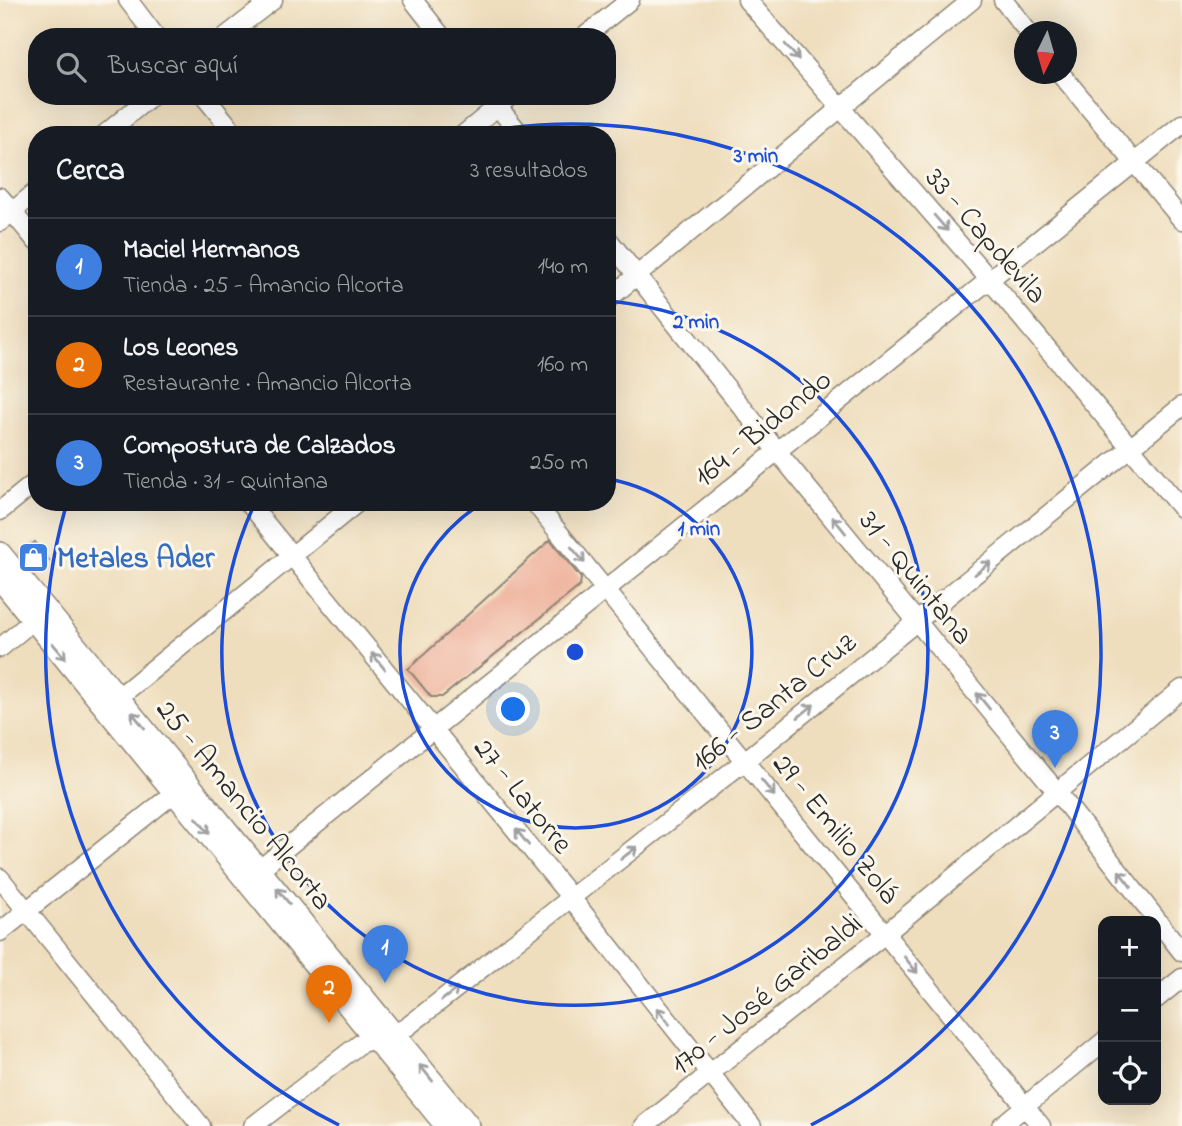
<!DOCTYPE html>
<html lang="es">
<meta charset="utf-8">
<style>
:root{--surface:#171b24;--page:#20242c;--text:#f1f3f6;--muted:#9ea1a6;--line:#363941;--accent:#7c3aed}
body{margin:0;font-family:"Indie Flower",sans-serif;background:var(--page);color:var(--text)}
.controls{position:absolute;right:21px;bottom:21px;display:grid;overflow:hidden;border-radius:14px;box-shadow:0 7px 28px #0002}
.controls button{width:63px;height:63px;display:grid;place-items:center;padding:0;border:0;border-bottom:2px solid var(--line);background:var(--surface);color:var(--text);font:35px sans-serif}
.compass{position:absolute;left:1014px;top:21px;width:63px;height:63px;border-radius:50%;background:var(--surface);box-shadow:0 7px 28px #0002;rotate:185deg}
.you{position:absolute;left:514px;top:710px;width:24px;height:24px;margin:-18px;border:5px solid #fff;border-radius:50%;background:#1a73e8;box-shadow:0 0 0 10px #1a73e833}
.badge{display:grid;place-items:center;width:46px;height:46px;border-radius:50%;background:var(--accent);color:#fff;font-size:23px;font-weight:700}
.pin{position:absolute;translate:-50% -58px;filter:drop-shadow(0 2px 4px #0008)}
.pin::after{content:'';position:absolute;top:37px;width:24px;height:21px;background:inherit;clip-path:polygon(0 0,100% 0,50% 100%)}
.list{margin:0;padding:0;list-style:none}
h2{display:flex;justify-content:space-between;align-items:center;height:91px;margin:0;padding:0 28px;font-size:30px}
h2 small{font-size:23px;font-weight:400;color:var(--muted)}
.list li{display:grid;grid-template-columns:46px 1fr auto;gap:21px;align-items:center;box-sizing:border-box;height:98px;padding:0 28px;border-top:2px solid var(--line)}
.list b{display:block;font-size:26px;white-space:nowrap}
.list p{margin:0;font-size:23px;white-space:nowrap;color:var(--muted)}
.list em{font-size:23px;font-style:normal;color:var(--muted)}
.icon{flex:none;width:38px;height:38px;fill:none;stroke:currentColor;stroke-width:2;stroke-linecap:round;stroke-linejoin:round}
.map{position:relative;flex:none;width:1182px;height:1126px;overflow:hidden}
.search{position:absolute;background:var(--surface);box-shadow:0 7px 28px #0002;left:28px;top:28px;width:588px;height:77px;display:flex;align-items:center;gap:18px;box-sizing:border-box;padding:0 24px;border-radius:28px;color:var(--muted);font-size:26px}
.panel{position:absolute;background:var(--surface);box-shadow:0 7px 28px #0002;left:28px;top:126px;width:588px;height:385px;border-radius:28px}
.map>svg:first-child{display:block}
.building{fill:#eeaf98}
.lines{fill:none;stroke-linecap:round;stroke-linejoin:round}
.minor-casing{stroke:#8d8474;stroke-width:21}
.major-casing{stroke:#8d8474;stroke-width:24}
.minor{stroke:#fff;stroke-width:18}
.major{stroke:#fff;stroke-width:21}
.oneway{stroke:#a0a0a0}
.ring{fill:none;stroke:#1d4ed8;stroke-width:3.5}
.labels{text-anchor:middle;stroke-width:6;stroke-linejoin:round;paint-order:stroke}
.street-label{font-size:30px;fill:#2b2b2b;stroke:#fbf7ec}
.shop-label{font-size:30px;font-weight:bold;fill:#366cbe;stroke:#fbf7ec;text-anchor:start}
.centre{fill:#1d4ed8;stroke:#fbf7ec;stroke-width:3.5}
.ring-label{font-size:21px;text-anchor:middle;font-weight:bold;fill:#1d4ed8;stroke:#fbf7ec;stroke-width:6;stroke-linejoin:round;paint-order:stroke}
</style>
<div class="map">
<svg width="1182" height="1126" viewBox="0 0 1182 1126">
<rect width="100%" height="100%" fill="#fbf7ec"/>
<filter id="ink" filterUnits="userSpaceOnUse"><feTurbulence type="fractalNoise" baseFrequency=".0143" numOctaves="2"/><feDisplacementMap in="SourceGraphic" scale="14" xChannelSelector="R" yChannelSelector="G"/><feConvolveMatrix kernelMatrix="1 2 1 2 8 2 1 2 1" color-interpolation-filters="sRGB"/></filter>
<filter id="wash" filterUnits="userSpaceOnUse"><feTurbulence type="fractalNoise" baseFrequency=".00686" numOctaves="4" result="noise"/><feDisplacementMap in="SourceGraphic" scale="28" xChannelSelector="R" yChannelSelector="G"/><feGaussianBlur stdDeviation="1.57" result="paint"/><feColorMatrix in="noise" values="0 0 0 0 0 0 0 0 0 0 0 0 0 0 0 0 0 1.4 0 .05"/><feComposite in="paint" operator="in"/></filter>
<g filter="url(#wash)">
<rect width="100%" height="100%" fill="#efdebd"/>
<g id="blocks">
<path class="building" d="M550 540 581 578 580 586 442 697H431L408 669Z
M35 542 49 560 34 572 20 554Z"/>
</g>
</g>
<g filter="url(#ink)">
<use href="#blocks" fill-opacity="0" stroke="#8d8474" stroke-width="2"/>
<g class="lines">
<defs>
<path id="minor" d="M128 0 156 37
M413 0 442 37
M747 0 989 279 1182 509
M1003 0 1028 32
M225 37 273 0
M584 37 630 0
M1061 74 1182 220
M204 96 236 135
M489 96 521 135
M104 135 151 96
M463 135 510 96
M0 197 37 242
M0 222 37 191
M607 238 777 451 1057 792 1182 952
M607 300 972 0
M248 502 572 899 752 1126
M534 502 1041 1126
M0 511 37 481
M0 648 43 612
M109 705 358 502
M250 877 1182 124
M0 878 201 1126
M0 932 183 786
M1156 999 1182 978
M253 1126 361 1043 394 1034 407 1027 746 760 1182 406
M644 1126 886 933 1182 689
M1001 1126 1103 1042"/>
<path id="major" d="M0 553 469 1126
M0 579 446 1126"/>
</defs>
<use href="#minor" class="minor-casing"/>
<use href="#major" class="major-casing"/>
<use href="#minor" class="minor"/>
<use href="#major" class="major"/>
</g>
<defs><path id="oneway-shaft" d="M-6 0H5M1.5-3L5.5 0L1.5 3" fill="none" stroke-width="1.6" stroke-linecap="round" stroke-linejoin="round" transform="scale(1.75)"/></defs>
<g class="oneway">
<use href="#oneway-shaft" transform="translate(792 52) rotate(49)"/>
<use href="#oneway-shaft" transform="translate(941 223) rotate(49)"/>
<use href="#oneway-shaft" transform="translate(839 525) rotate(-129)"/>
<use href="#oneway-shaft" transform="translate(578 555) rotate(50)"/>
<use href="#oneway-shaft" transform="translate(983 568) rotate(-39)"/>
<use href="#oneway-shaft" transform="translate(59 651) rotate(50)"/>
<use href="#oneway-shaft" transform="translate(378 661) rotate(-129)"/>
<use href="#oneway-shaft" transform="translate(983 701) rotate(-129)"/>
<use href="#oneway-shaft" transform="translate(806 711) rotate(-39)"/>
<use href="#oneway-shaft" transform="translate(138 720) rotate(-129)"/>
<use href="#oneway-shaft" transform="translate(768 788) rotate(51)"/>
<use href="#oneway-shaft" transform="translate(203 826) rotate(51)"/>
<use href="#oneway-shaft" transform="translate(522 837) rotate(-129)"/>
<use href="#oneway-shaft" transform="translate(629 853) rotate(-38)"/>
<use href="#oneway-shaft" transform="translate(1125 879) rotate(-128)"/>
<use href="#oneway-shaft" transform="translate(283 896) rotate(-129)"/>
<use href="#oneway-shaft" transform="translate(911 965) rotate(51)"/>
<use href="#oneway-shaft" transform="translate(450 994) rotate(-38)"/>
<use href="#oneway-shaft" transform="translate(663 1016) rotate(-128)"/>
<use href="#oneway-shaft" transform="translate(426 1073) rotate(-129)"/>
</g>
</g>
<g class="ring">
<path d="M609 479A176 176 0 1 1 482 503"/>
<path d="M609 301A353 353 0 1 1 255 503"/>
<path d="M339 1125A529 529 0 0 1 66 506M465 135A529 529 0 0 1 811 1125"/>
</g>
<defs>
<symbol id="shop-square" viewBox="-11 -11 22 22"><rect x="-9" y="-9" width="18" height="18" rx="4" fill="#3f7fe0" stroke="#fbf7ec"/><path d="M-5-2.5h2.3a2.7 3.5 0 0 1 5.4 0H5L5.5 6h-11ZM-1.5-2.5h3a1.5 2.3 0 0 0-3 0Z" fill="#fff"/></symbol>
</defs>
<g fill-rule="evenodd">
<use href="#shop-square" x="16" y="540" width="35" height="35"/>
</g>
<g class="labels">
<g class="street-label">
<text transform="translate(987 235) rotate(49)" y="10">33 - Capdevila</text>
<text transform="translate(762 427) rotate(-39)" y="10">164 - Bidondo</text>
<text transform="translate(917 577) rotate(51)" y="10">31 - Quintana</text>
<text transform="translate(773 701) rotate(-39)" y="10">166 - Santa Cruz</text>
<text transform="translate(524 795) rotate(51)" y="10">27 - Latorre</text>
<text transform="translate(245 804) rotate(51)" y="10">25 - Amancio Alcorta</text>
<text transform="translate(837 828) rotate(51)" y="10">29 - Emilio Zolá</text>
<text transform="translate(766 993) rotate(-39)" y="10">170 - José Garibaldi</text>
</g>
<g class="shop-label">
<text x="57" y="567">Metales Ader</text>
</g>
</g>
<circle cx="575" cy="652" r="10" class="centre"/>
<g class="ring-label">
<text x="756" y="162">3 min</text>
<text x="696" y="328">2 min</text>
<text x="699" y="535">1 min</text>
</g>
</svg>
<div class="controls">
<button>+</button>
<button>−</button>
<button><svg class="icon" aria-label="locate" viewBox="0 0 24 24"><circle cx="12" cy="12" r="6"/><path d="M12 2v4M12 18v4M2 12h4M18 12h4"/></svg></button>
</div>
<svg class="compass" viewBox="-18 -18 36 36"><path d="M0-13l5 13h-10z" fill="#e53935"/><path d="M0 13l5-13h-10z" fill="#9ea1a6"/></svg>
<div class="you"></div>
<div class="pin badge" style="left:385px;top:983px;background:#3f7fe0">1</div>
<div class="pin badge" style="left:329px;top:1023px;background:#e8710a">2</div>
<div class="pin badge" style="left:1055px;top:768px;background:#3f7fe0">3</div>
<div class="search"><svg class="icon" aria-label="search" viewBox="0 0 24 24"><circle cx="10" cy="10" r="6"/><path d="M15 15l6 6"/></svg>Buscar aquí</div>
<section class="panel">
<h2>Cerca<small>3 resultados</small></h2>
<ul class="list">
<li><span class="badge" style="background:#3f7fe0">1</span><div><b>Maciel Hermanos</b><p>Tienda · 25 - Amancio Alcorta</p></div><em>140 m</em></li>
<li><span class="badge" style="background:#e8710a">2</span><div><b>Los Leones</b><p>Restaurante · Amancio Alcorta</p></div><em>160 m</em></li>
<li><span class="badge" style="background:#3f7fe0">3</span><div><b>Compostura de Calzados</b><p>Tienda · 31 - Quintana</p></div><em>250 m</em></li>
</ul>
</section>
</div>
